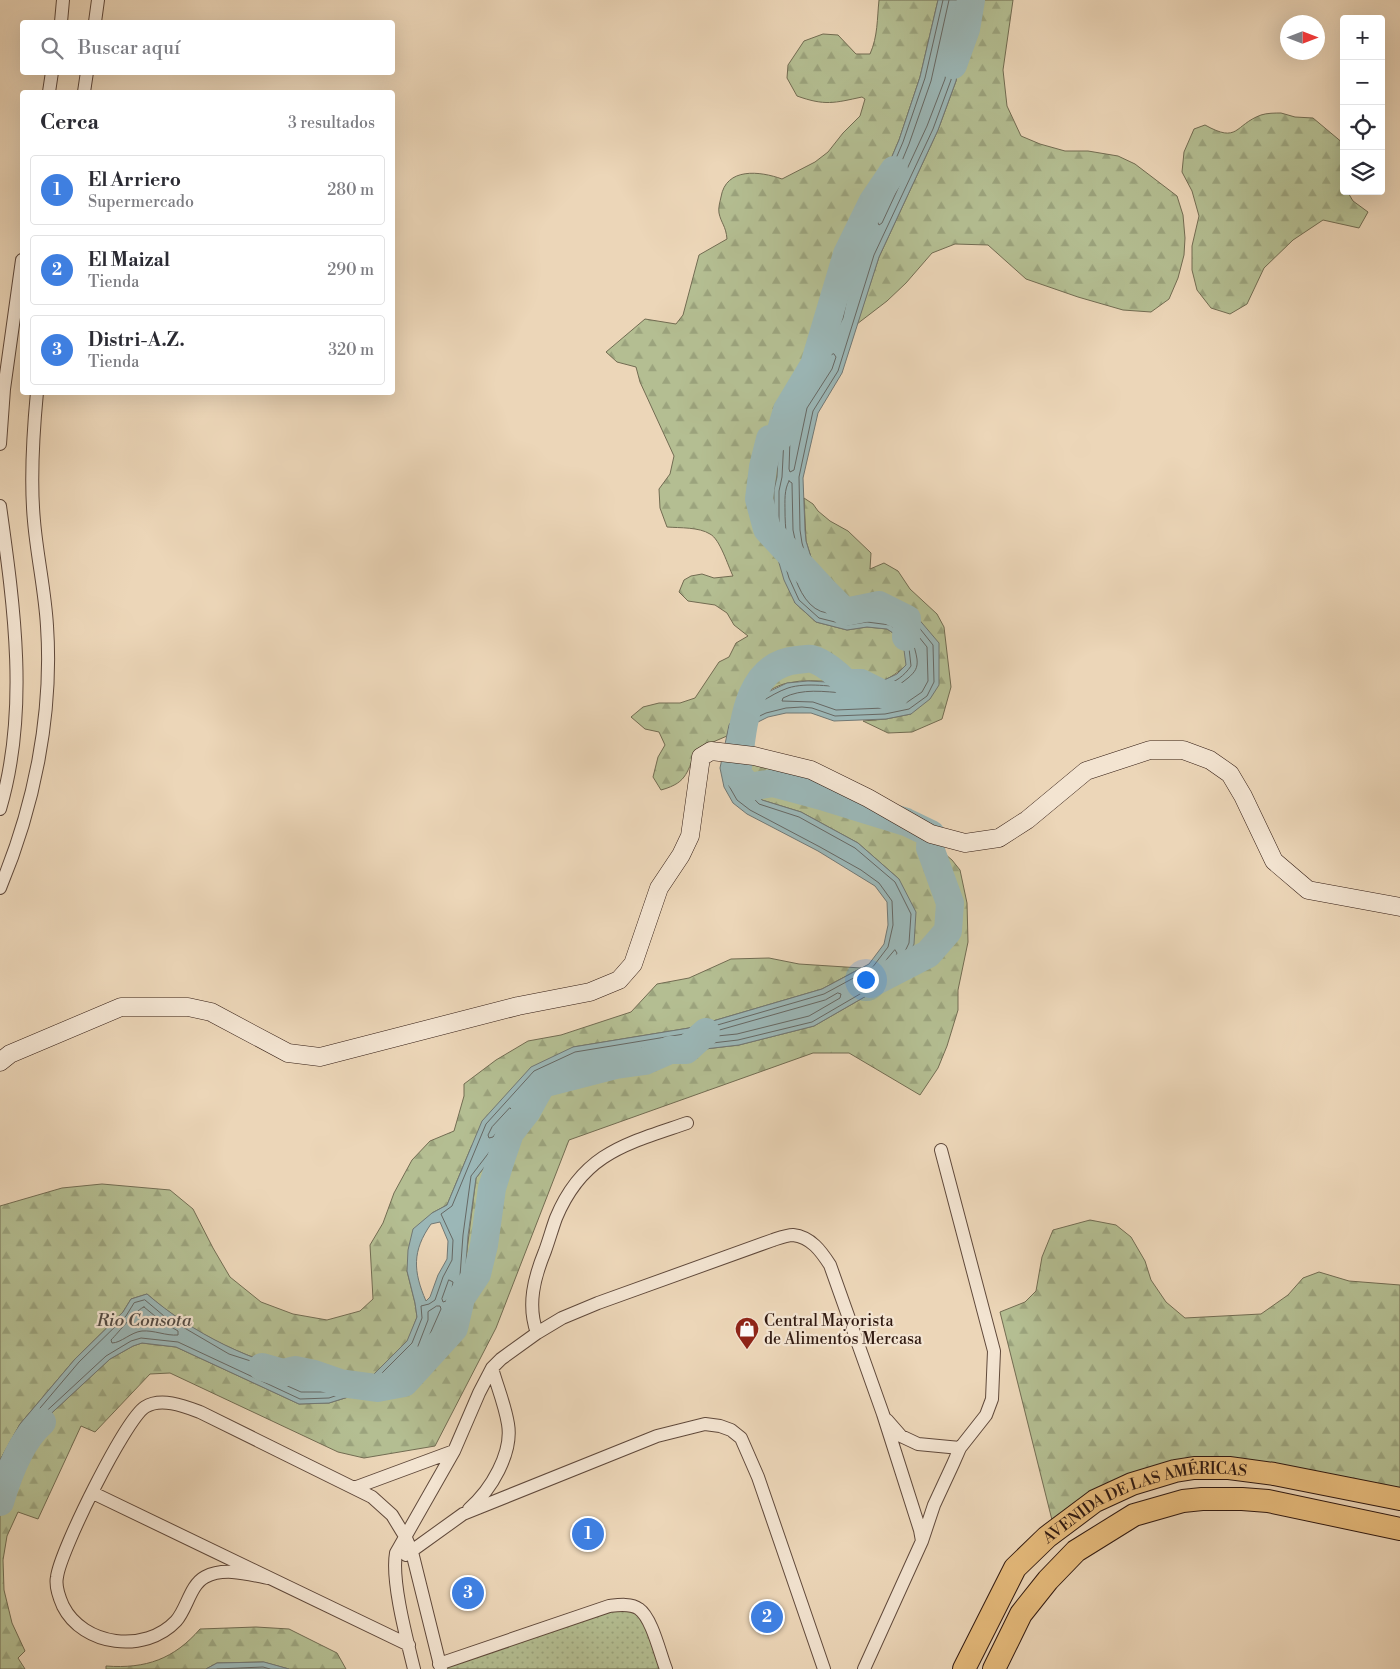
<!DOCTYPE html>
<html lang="es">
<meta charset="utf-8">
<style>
:root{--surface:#fff;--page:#f7f7f7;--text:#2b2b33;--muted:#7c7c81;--line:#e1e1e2;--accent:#d93025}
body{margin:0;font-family:"Libre Bodoni",serif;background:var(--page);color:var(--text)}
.controls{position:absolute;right:15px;top:15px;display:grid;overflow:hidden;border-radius:5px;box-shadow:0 5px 20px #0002}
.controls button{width:45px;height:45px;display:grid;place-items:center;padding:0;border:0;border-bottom:1px solid var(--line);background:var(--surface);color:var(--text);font:25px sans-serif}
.compass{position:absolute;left:1280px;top:15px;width:45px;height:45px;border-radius:50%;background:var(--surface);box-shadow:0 5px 20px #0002;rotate:90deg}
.you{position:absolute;left:865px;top:979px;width:18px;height:18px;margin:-12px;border:4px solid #fff;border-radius:50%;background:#1a73e8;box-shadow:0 0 0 8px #1a73e833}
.badge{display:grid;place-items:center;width:32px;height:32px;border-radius:50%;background:var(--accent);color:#fff;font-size:16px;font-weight:700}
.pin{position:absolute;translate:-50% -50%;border:2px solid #fff;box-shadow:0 1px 5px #0006}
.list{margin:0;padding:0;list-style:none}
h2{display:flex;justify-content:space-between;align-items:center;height:65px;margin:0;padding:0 20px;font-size:21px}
h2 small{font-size:16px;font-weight:400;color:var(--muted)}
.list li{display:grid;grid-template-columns:32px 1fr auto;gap:15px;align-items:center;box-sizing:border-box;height:70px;margin:0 10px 10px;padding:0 10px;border:1px solid var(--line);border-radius:5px}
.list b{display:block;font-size:19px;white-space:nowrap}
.list p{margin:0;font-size:16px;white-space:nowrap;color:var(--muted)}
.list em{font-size:16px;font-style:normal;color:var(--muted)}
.icon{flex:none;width:28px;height:28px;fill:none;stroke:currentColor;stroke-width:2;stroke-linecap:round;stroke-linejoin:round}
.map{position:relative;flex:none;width:1400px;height:1669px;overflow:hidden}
.search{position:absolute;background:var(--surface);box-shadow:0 5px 20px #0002;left:20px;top:20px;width:375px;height:55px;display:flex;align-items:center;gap:12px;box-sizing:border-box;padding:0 18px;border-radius:5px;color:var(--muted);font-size:19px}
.panel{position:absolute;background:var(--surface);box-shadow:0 5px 20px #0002;left:20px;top:90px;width:375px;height:305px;border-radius:5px}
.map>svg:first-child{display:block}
.forest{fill:url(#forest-firs);stroke:#726c52}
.park{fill:url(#park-dots);stroke:#726c52}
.water{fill:#9bb7b7;stroke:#717875;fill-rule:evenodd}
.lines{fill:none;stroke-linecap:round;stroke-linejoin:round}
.shore{stroke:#666864;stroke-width:1}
.river{stroke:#9bb7b7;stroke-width:28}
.street-casing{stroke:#60493b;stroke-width:14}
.secondary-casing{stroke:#311a11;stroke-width:19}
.highway-casing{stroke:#311a11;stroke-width:24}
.street{stroke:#f3e4d1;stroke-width:12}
.secondary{stroke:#f3e4d1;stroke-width:18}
.highway{stroke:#e6bb7c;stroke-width:22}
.labels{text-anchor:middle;stroke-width:4.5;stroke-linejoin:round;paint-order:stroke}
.poi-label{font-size:16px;fill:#311a11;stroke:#f3e4d1;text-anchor:start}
.street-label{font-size:16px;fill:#311a11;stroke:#f3e4d1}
.water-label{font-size:18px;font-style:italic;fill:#514943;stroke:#f3e4d1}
</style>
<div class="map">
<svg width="1400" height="1669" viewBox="0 0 1400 1669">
<defs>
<pattern id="forest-firs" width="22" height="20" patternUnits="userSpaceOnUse" patternTransform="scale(1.25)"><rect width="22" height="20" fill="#b4be92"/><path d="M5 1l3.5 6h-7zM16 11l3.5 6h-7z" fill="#9ba37d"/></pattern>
<pattern id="park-dots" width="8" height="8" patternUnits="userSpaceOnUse" patternTransform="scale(1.25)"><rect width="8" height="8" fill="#b4be92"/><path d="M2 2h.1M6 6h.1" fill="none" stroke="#9ba37d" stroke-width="1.8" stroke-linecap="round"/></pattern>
</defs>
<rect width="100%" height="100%" fill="#ecd6b8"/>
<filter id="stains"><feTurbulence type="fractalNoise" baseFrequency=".004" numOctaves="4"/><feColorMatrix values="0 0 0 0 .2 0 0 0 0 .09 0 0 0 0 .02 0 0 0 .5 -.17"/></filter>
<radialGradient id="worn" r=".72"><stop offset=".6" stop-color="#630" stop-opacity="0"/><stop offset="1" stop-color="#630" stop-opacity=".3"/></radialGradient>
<path class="forest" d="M879 0H938L920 77 899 140 873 201 848 269 838 316 814 365 787 410 779 437 777 477 774 490V523L795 603 816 622 847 630 867 627 887 629 896 635 905 650 907 665C899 671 890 679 881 681 850 688 818 676 788 683 776 685 764 694 754 700 741 708 730 722 727 736L699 748C685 771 690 782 661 790L653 777 658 757 665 745 659 732 645 729 631 717 643 707 659 703H680L695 698 719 662 729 657 736 643 748 636 734 625 727 613 715 605 688 601 679 592 684 580 691 576 702 574 714 578 733 576C728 566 720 539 710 534 699 527 680 528 667 527L660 508 659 489 670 474 674 456 640 382 636 367 617 362 606 352 645 319 676 324 683 315 699 255 727 239C726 226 721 223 719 213 718 208 720 202 721 197 726 167 760 171 782 179L815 162 828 152 843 133 860 116 865 99 862 97C834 103 825 106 797 96L787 78 788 65 804 41 823 34 838 35 856 54H870C878 36 877 19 879 0Z
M969 0H1013L1003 70 1007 106 1021 136 1040 144 1065 151H1088L1118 156 1135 164 1177 196 1183 215 1185 238 1184 255 1178 278 1169 299 1151 312 1123 310 1078 297 1026 279 988 245 955 244 932 253 906 283 887 301 857 324 879 257 938 130 956 81 966 29Z
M1281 113 1295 117 1313 118 1344 144V191H1347L1353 201 1368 212 1359 228 1323 220 1293 240 1264 268 1247 304 1230 314 1211 308 1197 290 1192 270V246L1199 216 1192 191 1182 172 1184 152 1194 129 1205 125C1239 144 1234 125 1261 115 1267 113 1275 113 1281 113Z
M804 498 813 504 818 511 830 521 848 531 871 553 870 569 884 563 898 571 910 589 937 614 944 627 951 687 942 719 912 732 888 733 863 721 886 719 911 714V610L845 612 818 580 806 541Z
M736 761 811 770 931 834 938 848 952 860 960 870 967 903 968 942 958 990V1010L947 1046 938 1068 920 1095 849 1053H813L569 1140 496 1328 435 1446 364 1458 338 1452 170 1373 150 1374 95 1432 81 1426 38 1519 18 1512 7 1536 3 1560 4 1590 12 1623 25 1651 18 1658 25 1669H0V1502L19 1454 42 1422 110 1359 133 1346 142 1343 176 1347 299 1404 329 1403 377 1388 418 1366 435 1350 451 1315 461 1298 476 1178 527 1111 548 1088 566 1079 646 1052 705 1049 739 1045 814 1026 887 984 899 879 858 843 801 812 762 800 737 774Z
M769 958 799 964 861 968 822 989 689 1028 573 1047 472 1145 447 1205 432 1213 407 1271 415 1303 417 1317 408 1341 370 1378C351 1377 331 1377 312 1374 253 1363 192 1334 147 1294L131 1299 123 1312 75 1359 20 1424 0 1460V1206L62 1188 102 1184 170 1190 193 1209 213 1248 230 1277 261 1302 293 1314 327 1320 360 1311 373 1299 370 1245 383 1223 394 1193 412 1160 430 1141 454 1131 464 1096V1084L496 1060 528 1041 561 1035 631 1012 657 984 689 978 731 959Z
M1090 1220 1116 1225 1131 1237 1145 1261 1151 1280 1166 1302 1185 1318 1261 1314 1288 1295 1303 1278 1319 1272 1349 1281 1400 1285V1499L1175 1471 1055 1532 1000 1312 1025 1302 1036 1291 1042 1257 1053 1230Z
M256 1627 289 1629 337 1653 346 1669H289L263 1662 217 1663 206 1669H106V1666C146 1669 174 1659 200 1629Z"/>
<path class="park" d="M609 1606 638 1608 666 1669H441Z"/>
<path class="water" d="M938 0H969L966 29 956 81 938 130 879 257 842 373 818 413 803 478 805 530 806 541 818 580 846 612 911 610 939 643V685L930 699 911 714 886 719 834 721 811 713H786L768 717 748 727 736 761 737 774 749 787 762 800 801 812 858 843 899 879 916 912 914 944 904 967 887 984 814 1026 739 1045 705 1049 646 1052 566 1079 548 1088 527 1111 476 1178 468 1236 465 1277 461 1298 451 1315 435 1350 418 1366 377 1388 329 1403 299 1404 176 1347 142 1343 133 1346 110 1359 42 1422 19 1454 0 1502V1460L20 1424 75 1359 123 1312 131 1299 147 1294C192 1333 254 1364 312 1374 331 1377 351 1377 370 1378L407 1341 417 1317 415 1303 407 1271 408 1250 413 1229 432 1213 447 1205 482 1121 531 1067 573 1047 689 1028 822 989 869 964 884 944 888 925 887 902 875 886 818 851 747 814 733 803 724 787 720 768 729 725 735 716 748 704 766 693 787 683 808 681 846 683 882 681 897 674 906 665 904 650 896 635 887 629 867 627 847 630 816 622 795 603 784 580 777 556 774 523V490L777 477 779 437 787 410 814 365 838 316 848 269 873 201 899 140 920 77ZM440 1222 448 1241 447 1259 438 1275 430 1297 426 1301C413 1271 412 1251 431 1224Z
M264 1662 289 1669H206L217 1663Z"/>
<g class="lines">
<path class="shore" d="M949 0 931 81 909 144 877 221 879 225 882 223 927 126 945 79 958 0
M834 354 836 357 832 369 807 408 794 470 790 472 789 469 790 439 797 415 831 355Z
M789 481 792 483 793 530 796 544 808 585 829 609 827 613C792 608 785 539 785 511 785 501 784 490 789 481Z
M902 621 907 622 927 647 928 681 922 692 906 703 884 708 836 710 813 702 782 701 783 698C821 678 870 712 908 678 915 672 918 668 917 659 915 646 910 634 901 625Z
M730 743C735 722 742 714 761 702 769 697 779 691 788 688 826 676 883 707 911 666L909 648 899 632 890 625 867 622 847 625 819 618 799 600 789 578 782 555 779 523V491L782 477 784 438 791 413 818 367 843 318 853 270 877 203 903 142 925 78 943 0
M736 744 745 723 766 713 786 708 802 707 812 708 835 716 885 714 909 709 927 696 934 682 933 645 909 615 844 616 813 581 802 543 800 530 799 477 813 411 838 371 874 255 933 129 951 80 964 0
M728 763 726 768 729 786 737 800 750 810 820 847 861 870 879 883 892 901 893 925 888 947 872 968 824 994 690 1033 575 1052 534 1071 486 1124 452 1206 441 1214 453 1240 452 1260 443 1277 435 1300 429 1304 421 1306 422 1318 412 1343 380 1375 381 1379 416 1362 431 1347 446 1312 457 1296 460 1276 463 1235 471 1176 523 1108 544 1085 565 1074 645 1047 704 1044 738 1040 812 1022 884 980 899 964 909 943 911 914 895 882 855 848 799 817 759 804 733 777 730 763
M895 950 897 953 894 961 883 972H880L879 969Z
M838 993 841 994 840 998 809 1016 737 1034 717 1036 715 1035 716 1031 825 1000Z
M510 1108 512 1110V1112L493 1137 489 1138 488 1135 492 1127Z
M449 1280 453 1282 451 1294 446 1301 443 1302 442 1299Z
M145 1300 164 1316 229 1354 294 1375 313 1379 362 1383 364 1386 329 1398 300 1399 178 1342 141 1338 131 1341 106 1356 39 1418 20 1444H17L16 1441 24 1427 79 1362 126 1316 134 1303Z
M437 1306H440L441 1309 426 1343 421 1348 419 1349 418 1346 428 1320V1312Z
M144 1307 161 1321 178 1331V1335C166 1336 154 1330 142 1331 131 1332 121 1343 112 1343L111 1340C118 1333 138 1308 144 1307Z
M275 1376 311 1385 330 1387 332 1390 327 1392H301L274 1380 273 1378Z
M217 1669 263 1667 270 1669"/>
<path class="river" d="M953 65 966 29 971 0
M894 170 873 201 847 254 814 365 787 410 779 437 770 439 763 467 759 499 767 529 825 592 845 612 879 605 907 619 906 637
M870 984 928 954 948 931 950 903 930 848 931 834 906 822 825 797 773 783 749 787 737 774C743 733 743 665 797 660 801 660 808 658 812 659 823 662 838 674 846 683H861L887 696 895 695
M262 1367 283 1373 295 1370 314 1374 340 1383 377 1388 404 1383 454 1328 461 1298 477 1274 484 1245 492 1188 501 1159 510 1133 527 1111 542 1084 616 1065 645 1061 670 1050H686L706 1032
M0 1502C8 1475 21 1440 42 1422"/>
<defs>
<path id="street" d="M61 22 63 0
M95 22 98 0
M49 92 52 72
M84 92 87 72
M0 444 4 389 22 260
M0 506C14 606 29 711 0 809
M0 888C34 807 53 715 47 626 45 591 37 556 34 521 30 479 33 434 37 392
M537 1333C527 1305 534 1278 545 1251 549 1240 552 1229 556 1218 583 1153 626 1144 687 1123
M887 1420 901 1436 918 1444 960 1448
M354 1488 454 1451
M93 1493 409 1645
M469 1509C491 1490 513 1453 508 1424 505 1405 497 1386 492 1368
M406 1555 463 1514 657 1436 705 1424 720 1426 731 1430 741 1438 758 1477 824 1669
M268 1578C248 1574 224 1567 205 1577 190 1585 187 1609 176 1621 145 1654 83 1646 63 1606 59 1597 55 1586 57 1577 60 1551 125 1420 145 1407 161 1397 184 1406 200 1412L372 1497 392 1515 406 1538 412 1552 441 1669
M439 1664 609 1606C618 1605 631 1603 639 1609 652 1618 660 1654 666 1669
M414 1669C407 1640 391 1581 396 1553L454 1451 479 1393 492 1368 501 1359 537 1333 562 1318 598 1303 773 1240C779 1238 787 1235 793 1235 811 1237 821 1251 830 1265L883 1414 920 1530 922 1541
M864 1669 922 1541 934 1505 953 1464 960 1448 986 1415 992 1399 994 1351 941 1150"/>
<path id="secondary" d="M0 1062 10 1054 121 1007H188L211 1012 288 1053 320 1057 518 1006 590 992 619 980 633 964 659 888 681 855 690 836 701 757 711 751 754 756 811 770 868 798 931 834 965 843 999 838 1027 820 1086 771 1150 750H1183L1210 760 1230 774 1243 796 1274 861 1308 890 1400 907"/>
<g id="highway">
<path id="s1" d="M964 1669 1015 1568 1047 1537 1095 1501 1132 1484 1175 1471 1194 1468H1229L1274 1474 1400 1499"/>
<path d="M994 1669 1021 1614 1048 1580 1076 1551 1134 1515 1183 1501 1202 1499H1242L1268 1501 1400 1529"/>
</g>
</defs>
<use href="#street" class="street-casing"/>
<use href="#secondary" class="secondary-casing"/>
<use href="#highway" class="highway-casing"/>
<use href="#street" class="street"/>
<use href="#secondary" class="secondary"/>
<use href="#highway" class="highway"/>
</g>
<defs>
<symbol id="shop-pin" viewBox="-11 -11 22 30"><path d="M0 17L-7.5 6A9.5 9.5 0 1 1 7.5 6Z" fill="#8f2418" stroke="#f3e4d1"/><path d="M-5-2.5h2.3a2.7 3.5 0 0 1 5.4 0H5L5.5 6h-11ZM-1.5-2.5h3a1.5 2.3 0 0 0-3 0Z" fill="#fff"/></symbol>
</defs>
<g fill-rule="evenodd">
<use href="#shop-pin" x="733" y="1315" width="28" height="38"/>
</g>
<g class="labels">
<g class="poi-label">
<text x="764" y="1326">Central Mayorista<tspan x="764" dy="18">de Alimentos Mercasa</tspan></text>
</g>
<g class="street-label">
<text dy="6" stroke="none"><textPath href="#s1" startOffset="265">AVENIDA DE LAS AMÉRICAS</textPath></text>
</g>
<g class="water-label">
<text x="144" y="1326">Rio Consota</text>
</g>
</g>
<rect width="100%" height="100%" filter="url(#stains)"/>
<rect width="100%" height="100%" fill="url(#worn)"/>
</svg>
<div class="controls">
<button>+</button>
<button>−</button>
<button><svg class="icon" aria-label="locate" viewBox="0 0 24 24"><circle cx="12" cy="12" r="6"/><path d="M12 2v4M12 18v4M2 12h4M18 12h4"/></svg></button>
<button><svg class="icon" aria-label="layers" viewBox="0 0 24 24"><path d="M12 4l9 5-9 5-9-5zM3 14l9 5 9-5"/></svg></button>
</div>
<svg class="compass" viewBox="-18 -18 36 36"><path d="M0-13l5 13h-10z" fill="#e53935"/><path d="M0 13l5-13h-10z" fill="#7c7c81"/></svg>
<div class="you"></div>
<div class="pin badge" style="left:588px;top:1534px;background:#3f7fe0">1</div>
<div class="pin badge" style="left:767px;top:1617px;background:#3f7fe0">2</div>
<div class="pin badge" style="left:468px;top:1593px;background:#3f7fe0">3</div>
<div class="search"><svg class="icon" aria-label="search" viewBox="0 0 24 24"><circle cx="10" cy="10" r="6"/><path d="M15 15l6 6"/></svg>Buscar aquí</div>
<section class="panel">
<h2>Cerca<small>3 resultados</small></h2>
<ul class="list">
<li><span class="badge" style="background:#3f7fe0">1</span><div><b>El Arriero</b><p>Supermercado</p></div><em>280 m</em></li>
<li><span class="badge" style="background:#3f7fe0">2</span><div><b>El Maizal</b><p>Tienda</p></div><em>290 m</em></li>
<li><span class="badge" style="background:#3f7fe0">3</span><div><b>Distri-A.Z.</b><p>Tienda</p></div><em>320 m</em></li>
</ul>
</section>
</div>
